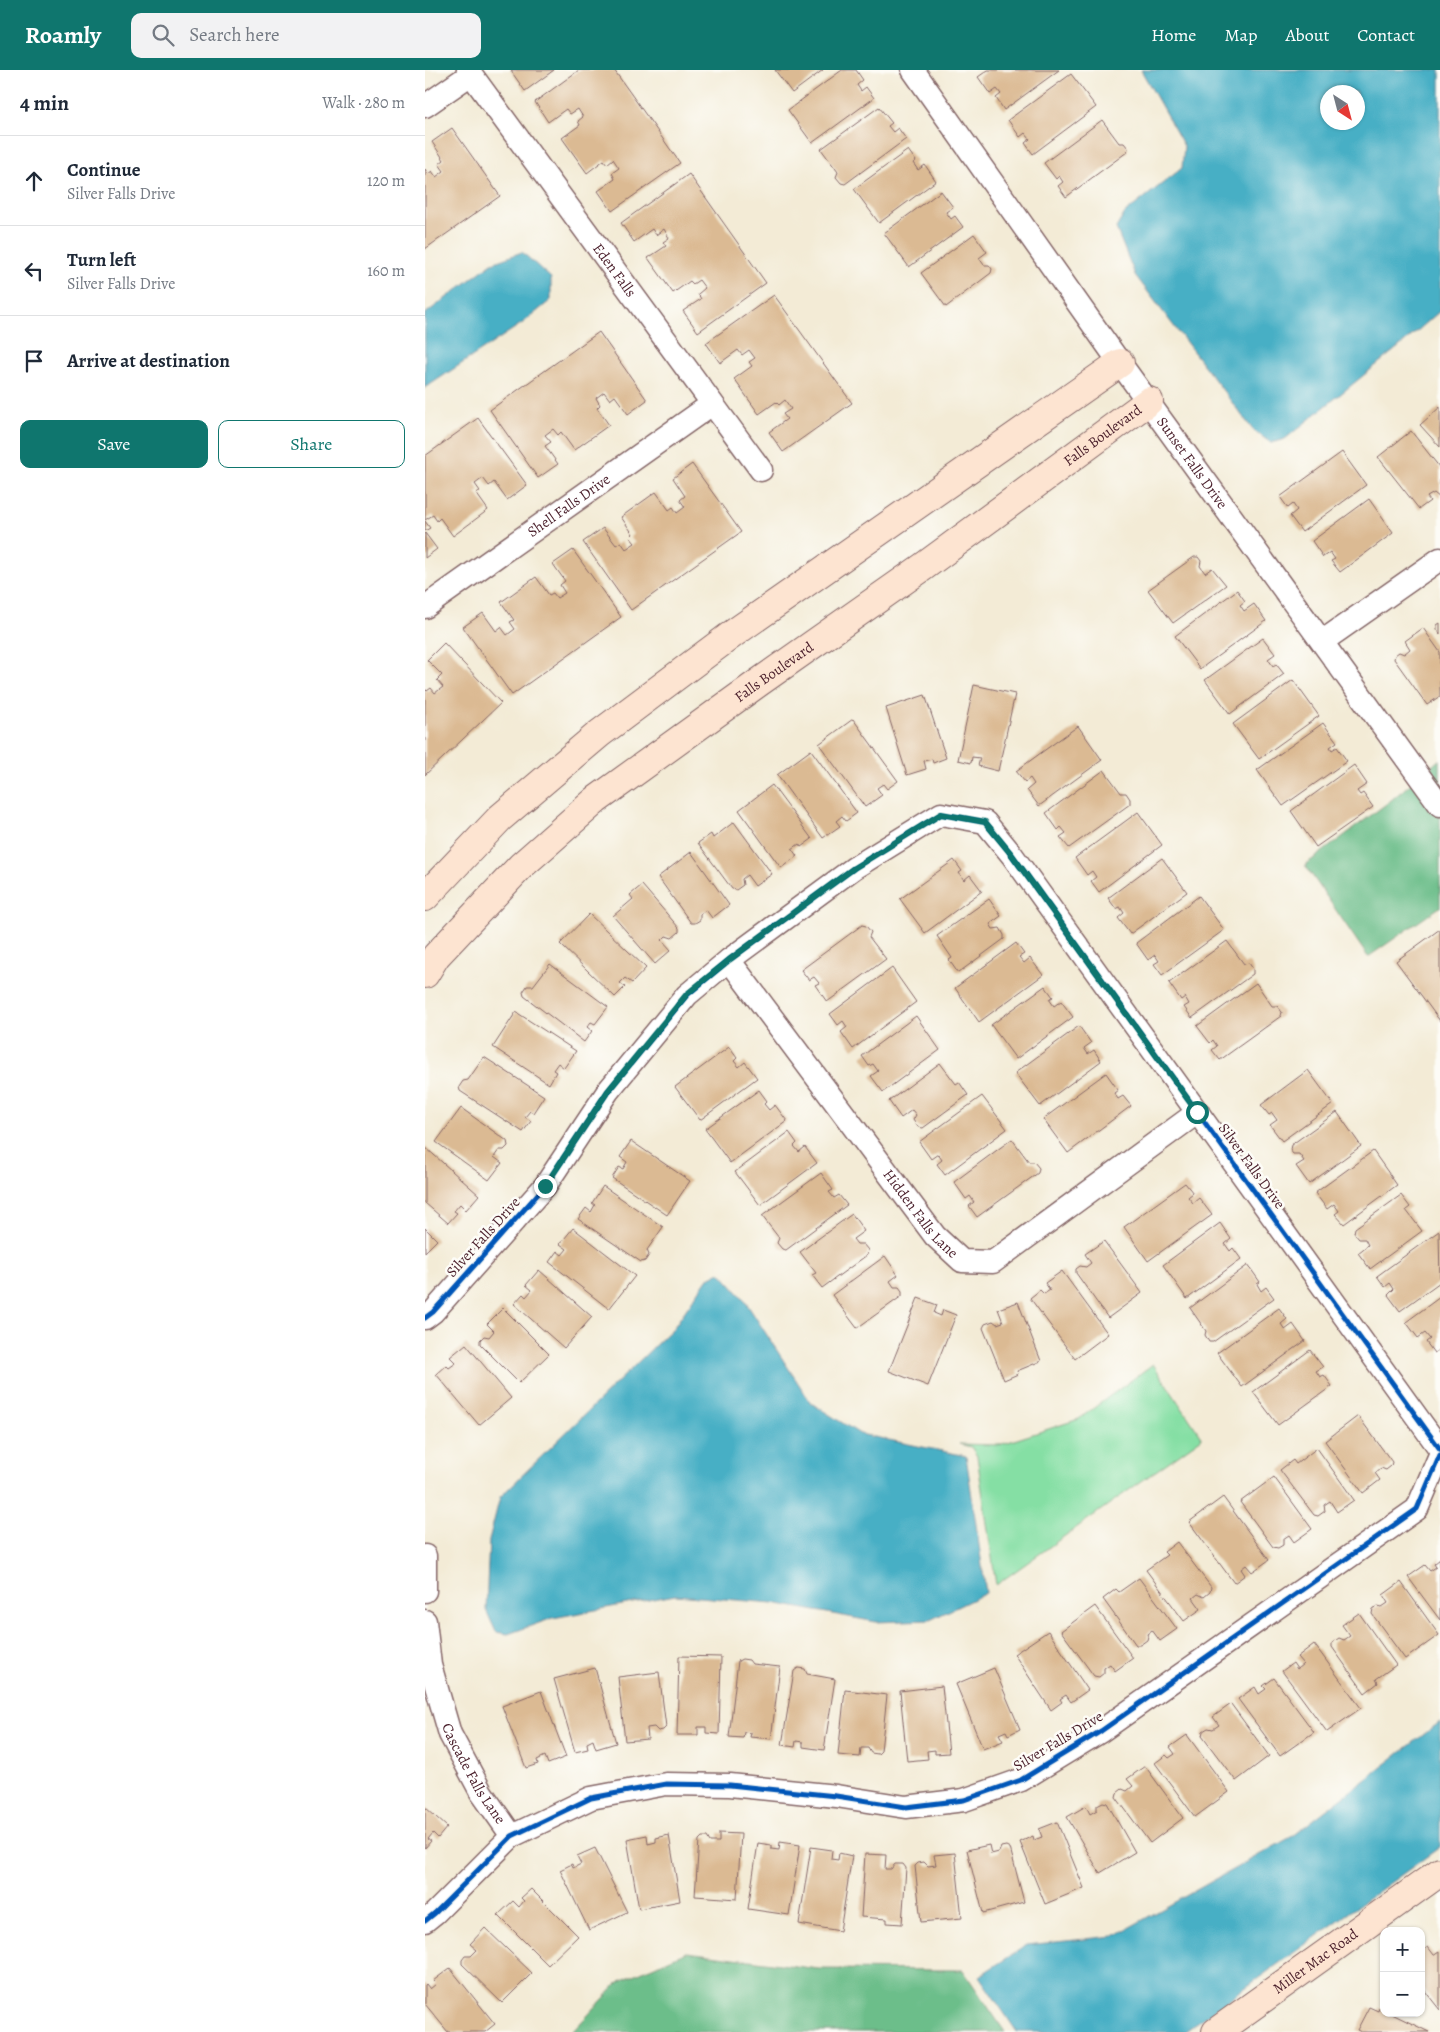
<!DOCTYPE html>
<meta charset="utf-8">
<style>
:root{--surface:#fff;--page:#f2f2f3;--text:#1f2937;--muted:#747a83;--line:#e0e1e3;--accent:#0f766e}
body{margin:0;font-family:Alegreya,serif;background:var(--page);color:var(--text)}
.controls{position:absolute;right:15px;bottom:15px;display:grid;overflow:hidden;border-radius:10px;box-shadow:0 1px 4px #0004}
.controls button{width:45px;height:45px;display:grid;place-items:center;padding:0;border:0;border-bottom:1px solid var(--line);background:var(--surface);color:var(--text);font:25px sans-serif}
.compass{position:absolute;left:895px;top:15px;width:45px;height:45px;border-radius:50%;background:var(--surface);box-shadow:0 1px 4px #0004;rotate:144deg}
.stop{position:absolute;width:15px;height:15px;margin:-11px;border:4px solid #0f766e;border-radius:50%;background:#fff}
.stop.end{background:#0f766e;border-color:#fff;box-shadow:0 1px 5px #0008}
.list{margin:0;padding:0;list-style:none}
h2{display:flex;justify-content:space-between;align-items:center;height:65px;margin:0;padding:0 20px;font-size:21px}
h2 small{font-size:16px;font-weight:400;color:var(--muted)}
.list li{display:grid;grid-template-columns:32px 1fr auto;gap:15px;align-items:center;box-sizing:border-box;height:90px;padding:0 20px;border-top:1px solid var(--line)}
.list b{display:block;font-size:19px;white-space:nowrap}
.list p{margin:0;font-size:16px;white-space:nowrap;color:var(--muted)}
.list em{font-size:16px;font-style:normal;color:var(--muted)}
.actions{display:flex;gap:10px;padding:15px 20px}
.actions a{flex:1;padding:11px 0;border:1px solid var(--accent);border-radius:10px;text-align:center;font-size:18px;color:var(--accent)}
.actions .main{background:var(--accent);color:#fff}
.icon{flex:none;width:28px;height:28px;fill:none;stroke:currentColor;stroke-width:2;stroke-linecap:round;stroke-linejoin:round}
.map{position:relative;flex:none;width:1015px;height:1962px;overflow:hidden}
header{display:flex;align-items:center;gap:30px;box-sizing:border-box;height:70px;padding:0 25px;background:var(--accent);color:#fff}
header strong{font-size:24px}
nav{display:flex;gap:28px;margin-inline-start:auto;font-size:18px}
.search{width:350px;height:45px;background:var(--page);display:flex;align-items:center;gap:12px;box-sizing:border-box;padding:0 18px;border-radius:10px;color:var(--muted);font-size:19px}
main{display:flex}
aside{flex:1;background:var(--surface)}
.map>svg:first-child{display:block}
.green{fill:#85dfa4;stroke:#687f68}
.forest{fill:#6cbe8a;stroke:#5b6e5a}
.water{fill:#46afc5;stroke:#486778;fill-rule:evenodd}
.building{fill:#dbba93}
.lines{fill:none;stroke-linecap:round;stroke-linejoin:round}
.street-casing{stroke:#856667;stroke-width:25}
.secondary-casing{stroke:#856667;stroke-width:30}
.street{stroke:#fff;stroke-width:22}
.secondary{stroke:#fde4d1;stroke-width:28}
.cycleway-casing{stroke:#fdfcf7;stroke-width:8}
.cycleway{stroke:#0057b8;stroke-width:5}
.route{stroke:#0f766e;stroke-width:6}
.labels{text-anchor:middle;stroke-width:5;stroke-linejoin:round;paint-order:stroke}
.street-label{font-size:15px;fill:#4a1f2b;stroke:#fdfcf7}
</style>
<header>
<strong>Roamly</strong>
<div class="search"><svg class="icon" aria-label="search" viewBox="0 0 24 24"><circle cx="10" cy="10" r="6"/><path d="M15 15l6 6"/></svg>Search here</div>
<nav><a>Home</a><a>Map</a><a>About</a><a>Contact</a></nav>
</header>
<main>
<aside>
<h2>4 min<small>Walk · 280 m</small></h2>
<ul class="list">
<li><svg class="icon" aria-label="ahead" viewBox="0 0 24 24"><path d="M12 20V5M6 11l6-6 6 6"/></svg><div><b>Continue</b><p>Silver Falls Drive</p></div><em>120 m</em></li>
<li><svg class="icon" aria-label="left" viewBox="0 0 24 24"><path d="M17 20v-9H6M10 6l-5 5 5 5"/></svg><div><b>Turn left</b><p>Silver Falls Drive</p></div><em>160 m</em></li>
<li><svg class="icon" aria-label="arrive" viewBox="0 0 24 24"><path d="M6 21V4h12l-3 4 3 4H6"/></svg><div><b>Arrive at destination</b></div></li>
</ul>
<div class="actions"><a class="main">Save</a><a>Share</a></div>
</aside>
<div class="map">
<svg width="1015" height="1962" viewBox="0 0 1015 1962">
<rect width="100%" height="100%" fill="#fdfcf7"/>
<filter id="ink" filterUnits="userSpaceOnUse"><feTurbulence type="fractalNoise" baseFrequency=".02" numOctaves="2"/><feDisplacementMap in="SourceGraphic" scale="10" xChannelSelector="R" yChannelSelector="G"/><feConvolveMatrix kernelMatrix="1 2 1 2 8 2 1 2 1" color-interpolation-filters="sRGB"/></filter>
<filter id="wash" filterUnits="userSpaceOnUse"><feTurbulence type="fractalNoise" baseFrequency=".0096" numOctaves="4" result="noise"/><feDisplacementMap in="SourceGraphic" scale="20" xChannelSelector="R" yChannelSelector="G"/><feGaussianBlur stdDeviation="1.12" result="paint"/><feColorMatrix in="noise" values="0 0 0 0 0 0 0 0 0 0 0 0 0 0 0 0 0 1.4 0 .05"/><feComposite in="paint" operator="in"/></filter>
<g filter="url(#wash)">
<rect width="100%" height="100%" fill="#f3ebd6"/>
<path class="green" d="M728 1294 777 1368 571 1515 552 1386 546 1377 534 1374 574 1375 654 1349Z"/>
<path class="forest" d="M1015 689V837L943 887 880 795 965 731Z
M262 1882 394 1899 538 1900 580 1962H147L195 1911Z"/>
<path class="water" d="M716 0H1015V241L981 271 860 369 846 373 828 360 710 205 691 158 700 143 757 98 759 76ZM932 22V52H902V22Z
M97 182 126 208V230L99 252 0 318V244L67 193Z
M295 1202 318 1228 386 1333 435 1364 541 1386 561 1523 505 1550 451 1552 348 1533 250 1525 128 1548 83 1564 71 1562 61 1540 64 1470 75 1427 249 1257 282 1209Z
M1015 1652V1777L759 1962H592L554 1906 602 1875 689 1866 866 1767Z"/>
<g id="blocks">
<path class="building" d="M88 0H129L100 21 86 1Z
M154 0H189L255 93 187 141 173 121 190 109 187 103 194 98 188 89 182 94 179 90 162 103 137 68 155 55 153 51 158 47 153 39 145 44 141 39 123 52 110 32Z
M350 0H398L367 23Z
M417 0H431L438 10 432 15 436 21 441 17 449 28 387 73 363 40Z
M563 0H634L579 40 571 28 576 24 572 19 565 24 553 7Z
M646 4 671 37 608 84 600 73 605 69 600 63 595 67 583 50Z
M454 37 467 53 463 56 468 62 473 58 481 69 420 114 416 113 411 107 413 102 396 79Z
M677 50 694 73H699L703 78 702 82 641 127 633 116 638 112 634 106 631 109 619 93Z
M27 58 75 126 0 179V99L3 104 7 101 11 107 19 101 14 94 19 90 7 72Z
M483 80 491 91 488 93 493 100 500 95 511 111 454 153 429 119Z
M264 104 341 213 273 262 258 241 276 229 273 224 280 218 274 210 268 214 265 211 248 223 223 188 241 176 238 172 244 168 239 159 231 165 227 159 209 172 196 153Z
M516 121 528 137 521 142 526 149 530 146 538 157 484 197 459 163Z
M549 164 562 182 554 188 559 195H564L567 199 566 203 521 237 496 203Z
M349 225 427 333 358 382 344 362 362 349 358 344 366 339 360 330 354 335 351 332 334 344 309 309 327 296 324 292 330 288 324 280 317 285 313 280 295 293 281 273Z
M174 262 222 330 203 344 190 326 185 330 179 322 171 328 175 335 172 338 184 355 149 380 136 362 133 365 128 359 120 365 126 372 120 376 133 394 113 408 65 340Z
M1015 337V377L995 355Z
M53 348 102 415 82 430 69 412 64 416 58 408 50 414 55 421 51 423 63 440 28 466 15 448 12 451 8 445 0 450V386Z
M986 361 1015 398V428L1009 423 1002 427 1005 431 994 439 953 387Z
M917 382 941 415 877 462 865 446 872 440 868 434 863 438 855 427Z
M267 394 316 462 206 540 158 472 178 458 191 475 196 472 201 479 210 473 205 467 208 464 196 447 231 422 244 440 248 437 252 443 260 437 255 430 260 426 248 408Z
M944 429 968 463 915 502 906 491 910 489 905 482 898 487 887 471Z
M0 451 5 458 0 461Z
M0 463 12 479 0 488Z
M148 480 196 547 87 625 38 557 58 543 71 561 76 557 82 565 90 559 85 552 89 550 76 532 111 507 124 525 128 523 132 528 140 523 135 515 140 511 128 494Z
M769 487H773L776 491 775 496 780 503 787 498 801 515 748 553 723 520Z
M812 520 820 531 815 535 819 541 829 534 841 551 775 599 750 566Z
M1015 553V564L1012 559V555Z
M998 558 1015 582V626L1002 635 969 589 970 585 974 582 979 584 985 579 980 571Z
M838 568 850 584 843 589 848 596 851 594 859 604 805 644 780 610Z
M19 573 76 633 0 705V619L2 621 6 618 10 623 18 617 12 610 17 605 2 590Z
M868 610 894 646 834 689 808 654Z
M549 615 590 624 573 701 553 696 555 688 547 687 546 693 533 690Z
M500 625 521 688 508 693 507 689 499 691 501 699 482 705 461 638Z
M428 649 473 711 462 719 458 714 452 718 457 725 440 737 394 674Z
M898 653 912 672 905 677 907 680 912 677 922 691 858 736 832 700Z
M653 656 677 690 614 736 602 720 609 714 605 708 600 712 591 701Z
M386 680 432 743 421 751 417 746 411 751 415 756 398 768 352 705Z
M929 695 942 714 932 721 935 725 938 723 948 737 891 777 866 741Z
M679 700 696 723H701L705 729V734L644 778 635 767 641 763 636 757 633 760 621 743Z
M347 715 387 769 376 777 374 774 367 779 372 786 356 798 314 740Z
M713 742 737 775 674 822 666 811 671 807 667 801 662 805 650 788Z
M309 752 347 804 330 816 322 805 317 809 318 815 311 820 307 819 273 773 286 764 288 768Z
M266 782 304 835 287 848 281 840 275 844V850L270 853H266L233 807Z
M737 788 762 822 705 864 693 848 699 843 695 837 691 839 683 828Z
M529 790 537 801 534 803 539 810 545 805 557 821 500 863 475 829Z
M217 815 254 858V862L247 868 241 866 237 870 246 880 230 894 188 846 208 829 205 825Z
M774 826 799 860 737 905 729 894 734 891 730 885 723 890 711 873Z
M564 829 576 846 565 854 568 859 575 858 579 865V869L533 903 524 890 527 888 512 866Z
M164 844 221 898 207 913 200 908 195 913 200 917 190 927 135 874Z
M437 855 441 856 446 862 444 867 461 889 402 932 390 915 394 913 389 907 384 910 376 900Z
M1015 859V951L971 891Z
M802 871 819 894 824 893 828 899V904L767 948 759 937 764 934 760 927 756 930 744 913Z
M591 873 599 884 594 887 599 893 605 888 618 905 554 952 530 918Z
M125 894 183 937 170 954 166 952 162 957 167 961 159 972 99 926 98 922 102 916H108Z
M467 898 491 932 428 979 416 962 422 957 418 951 413 955 405 944Z
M831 913 847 936H852L857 942 856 946 795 990 787 980 792 976 788 970 785 973 772 956Z
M620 916 628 927 624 929 629 936 636 931 648 947 591 989 566 955Z
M91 942 151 981 139 998 133 993 128 1000 131 1002 124 1014 68 977Z
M491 946 515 980 458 1022 446 1006 453 1001 448 994 444 996 437 986Z
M654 956 666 973 659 978 663 984 669 980 676 991 615 1036 590 1003Z
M304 977 312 988 309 991 314 997 320 992 332 1008 275 1050 250 1017Z
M59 987 119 1026 108 1043 105 1041 100 1047 106 1051 98 1062 35 1021 34 1017 38 1011 43 1010Z
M515 993 531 1014 534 1012 543 1025 498 1058 493 1057 488 1050 491 1045 487 1040 476 1048 464 1031Z
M883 1000 908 1034 857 1071 845 1055 852 1050 847 1043 844 1045 836 1035Z
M681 1003 693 1020 689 1023 693 1029 698 1026 706 1036 643 1083 618 1049Z
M334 1020 342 1031 339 1034 344 1040 350 1035 362 1051 305 1093 280 1059Z
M557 1026 582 1059 520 1105 512 1094 517 1090 513 1084 506 1089 494 1072Z
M36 1038 82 1071 83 1076 79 1080H74L69 1087 77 1093 64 1110 11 1072Z
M912 1042 936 1076 884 1114 871 1096 879 1091 874 1084H868L865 1080 866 1075Z
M364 1062 372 1073 369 1076 374 1082 380 1077 392 1093 335 1135 310 1102Z
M587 1069 604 1092H609L614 1098 613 1103 552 1147 544 1136 549 1132 545 1126 541 1129 529 1112Z
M206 1071 265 1111 242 1145 187 1108 194 1097 198 1099 202 1092 195 1087Z
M0 1077 54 1125 41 1140 35 1134 29 1141 32 1143 23 1153 0 1133Z
M948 1081 972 1115 919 1154 910 1144 914 1141 909 1134 902 1139 890 1123Z
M396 1103 408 1120 404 1122 409 1128 414 1125 422 1135 361 1180 357 1179 352 1173 354 1168 337 1146Z
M760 1113 768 1123 763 1127 768 1133 774 1128 787 1145 723 1191 699 1157Z
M178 1116 238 1157 222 1180 224 1185 220 1191 216 1192 153 1149 161 1138 166 1142 170 1135 167 1133Z
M976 1125 985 1137 981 1140 997 1161 945 1199 933 1183 943 1175 940 1169H934L929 1163 930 1158Z
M427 1144 439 1161 428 1169 432 1174H438L443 1180 442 1185 397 1218 387 1205 391 1203 375 1182Z
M795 1153 806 1169 800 1174 805 1181 808 1178 816 1189 762 1229 738 1195Z
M0 1158 12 1170 0 1182Z
M148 1158 210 1206 184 1239 124 1192 132 1181 137 1185 142 1179 135 1174Z
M1014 1161 1015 1212 975 1241 963 1225 969 1219 965 1213 960 1217 952 1206Z
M679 1171 717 1223 683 1248 651 1203V1199L655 1196 661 1197 666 1193 660 1184Z
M460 1186 473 1205 465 1211 469 1217H474L477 1221V1226L432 1258 407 1225Z
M823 1195 835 1212 832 1214 836 1221 841 1217 849 1228 788 1272H784L780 1265 781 1261 765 1238Z
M114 1200 167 1247 139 1278 89 1234 98 1224 101 1227 107 1220 101 1215Z
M637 1201 683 1264 650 1289 605 1228 615 1220 619 1224 625 1220 620 1213Z
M1015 1227V1279L1009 1283 1001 1272 1005 1269 1000 1263 993 1268 981 1252Z
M493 1228 512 1235 509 1243 516 1246 518 1240 531 1245 503 1316 464 1301Z
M593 1232 616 1291 592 1301 593 1304 579 1310 558 1258 560 1254 568 1251 572 1254 578 1252 573 1239Z
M78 1238 124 1284 94 1313 55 1274V1270L59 1266 64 1267 69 1261 62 1254Z
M854 1238 862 1249 856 1254 860 1260 868 1254 880 1271 817 1317 792 1283Z
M41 1274 86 1328 54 1355 11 1304 21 1295 24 1298 31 1293 25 1287Z
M885 1280 898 1297 891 1301 895 1307 899 1305 907 1316 853 1355 828 1322Z
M933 1346 967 1392 966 1396 961 1400 956 1398 950 1403 955 1410 938 1423 900 1371Z
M892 1378 929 1430 912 1442 905 1431 899 1435 900 1441 893 1446 889 1445 855 1400 868 1390 871 1394Z
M849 1407 887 1459 869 1472 864 1465 858 1469V1475L853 1478 848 1477 815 1432Z
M798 1427 844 1490 827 1502 821 1495 816 1499 820 1505 809 1513 764 1452Z
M752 1472 786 1517 785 1522 779 1527 773 1524 768 1528 776 1539 759 1551 721 1500 742 1485 739 1482Z
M1015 1489V1550L983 1507 1000 1495 1005 1501 1011 1497 1009 1494Z
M714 1508 752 1559 735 1571 727 1560 722 1564 723 1566 722 1570 715 1575H711L678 1529 691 1519 694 1522Z
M976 1512 1014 1565 980 1589 947 1544 948 1539 953 1536 957 1537 963 1533 958 1525Z
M670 1536 708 1588 690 1601 685 1594 679 1598V1603L674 1607 669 1606 636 1561Z
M934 1543 971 1595 951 1609 953 1613 940 1623 907 1577V1573L914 1568 919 1570 925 1566 917 1555Z
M623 1561 663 1620 646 1632 641 1625 635 1629 637 1632 626 1640 589 1584Z
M889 1574 936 1638 902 1662 857 1601 868 1593 872 1599 878 1594 872 1587Z
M254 1586 296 1587 294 1664 281 1663V1657H273V1665H252Z
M317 1589 324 1590 327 1594 355 1597 346 1669 325 1667 326 1663 319 1662 318 1668 304 1667 313 1591Z
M170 1598 191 1673 171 1679 168 1670 162 1673 163 1679 150 1682 129 1609Z
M373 1598 380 1599 382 1604 410 1609 399 1680 378 1677V1672L371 1671 370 1677 357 1675 369 1601Z
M569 1598 595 1659 583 1665 581 1661 574 1664 578 1671 558 1679 531 1614Z
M234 1602 241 1657 238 1660 233 1661 229 1657 222 1658 223 1669 200 1671 193 1607Z
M849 1608 889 1662 855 1686 813 1629 830 1617 834 1624 841 1619 838 1616Z
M517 1616 524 1683 510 1684V1680L502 1681 503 1689 482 1691 475 1621Z
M420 1620 462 1625 456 1681 453 1684 446 1683 443 1678H436L435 1687 413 1685Z
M116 1621 141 1687 123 1694 120 1686 112 1690 113 1694 101 1698 77 1636Z
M806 1634 844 1686 811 1711 777 1666 778 1661 783 1658 788 1659 794 1655 788 1647Z
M762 1665 804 1722 770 1747 730 1693 741 1685 744 1688 750 1684 745 1677Z
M720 1696 758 1748 725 1773 691 1727 692 1723 697 1719 702 1721 708 1716 702 1709Z
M678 1732 682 1733 710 1782 675 1803 642 1747 661 1736 665 1744 672 1740V1735Z
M0 1737 22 1757 13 1768 8 1763 3 1769 6 1771 0 1778Z
M632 1752 659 1818 620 1834 595 1772 608 1766 609 1770 617 1767 614 1759Z
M294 1763 316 1764 312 1829 270 1826 274 1770 277 1767H282L285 1772H294Z
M222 1765 223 1774 231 1772V1768L244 1765 255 1831 214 1839 202 1769Z
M355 1772 375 1775 364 1845 323 1839 333 1773 346 1775V1779L354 1780Z
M564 1775 566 1784 574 1782 576 1777 581 1776 585 1778 599 1832 558 1843 542 1780Z
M386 1777 407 1780 406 1789 413 1790 414 1783 427 1786 415 1861 374 1854Z
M170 1778 202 1842 164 1860 135 1800 147 1794 148 1798 156 1794 152 1786Z
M530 1783 537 1848 496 1852 490 1796 493 1793 499 1792 503 1796 511 1795 509 1785Z
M440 1784 461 1785 460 1799H466L470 1794H478L481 1798 477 1854 462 1853V1849L436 1847Z
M106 1819 153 1866 123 1895 73 1845 88 1831 94 1837 99 1831 96 1828Z
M60 1858 107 1903 77 1933 37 1894V1890L40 1886H46L52 1880 45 1874Z
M1003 1877 1009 1885 1015 1881V1940L996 1916V1882Z
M25 1898 70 1954 60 1962H23L0 1934V1915L1 1914 5 1919 11 1914 8 1911Z
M944 1937 953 1941 954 1938 959 1940V1943H965L1004 1962H936L932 1960Z"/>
</g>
</g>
<g filter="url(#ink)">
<use href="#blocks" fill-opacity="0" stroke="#856667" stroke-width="1"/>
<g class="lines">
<defs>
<g id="street">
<path id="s1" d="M43 0 336 400"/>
<path id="s2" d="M488 0 695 293 1015 735"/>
<path d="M0 36 46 4"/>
<path id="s3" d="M0 537 287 334"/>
<path d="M898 571 1015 489"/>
<path id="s4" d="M304 890 510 1166 537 1191 568 1192 773 1042"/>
<path d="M0 1248 8 1242 120 1116 183 1021 262 925 304 890 429 798 516 744 560 752 587 785 1015 1379"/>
<path d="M0 1486V1521"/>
<path id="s5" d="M0 1551 5 1595 25 1664 56 1722 87 1766"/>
<path d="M0 1851 10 1843 87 1766 166 1728 241 1714 305 1715 411 1726 481 1737 539 1730 596 1710 676 1661 992 1439 1015 1385"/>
</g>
<g id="secondary">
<path d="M0 827 75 748 174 664 309 563 695 293"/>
<path id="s6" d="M0 904 11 886 96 796 171 730 333 613 498 497 724 331"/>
<path id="s7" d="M791 1962 1015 1802"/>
</g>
</defs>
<use href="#street" class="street-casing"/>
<use href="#secondary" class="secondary-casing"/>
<use href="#street" class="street"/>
<use href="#secondary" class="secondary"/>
<defs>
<path id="cycleway" d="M0 1248 8 1242 120 1116 183 1021 262 925 304 890 429 798 516 744 560 752 587 785 1015 1379
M0 1851 10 1843 87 1766 166 1728 241 1714 305 1715 411 1726 481 1737 539 1730 596 1710 676 1661 992 1439 1015 1385"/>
</defs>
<use href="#cycleway" class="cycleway-casing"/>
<use href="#cycleway" class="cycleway"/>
</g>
</g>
<g class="lines" filter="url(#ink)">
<path class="route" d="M120 1116 183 1021 262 924 304 890 429 798 516 744 560 752 587 785 772 1042"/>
</g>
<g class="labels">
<g class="street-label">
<text dy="5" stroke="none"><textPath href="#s1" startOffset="248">Eden Falls</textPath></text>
<text dy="5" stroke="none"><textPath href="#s6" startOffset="869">Falls Boulevard</textPath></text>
<text dy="5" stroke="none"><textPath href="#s2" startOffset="482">Sunset Falls Drive</textPath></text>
<text dy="5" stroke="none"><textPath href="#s3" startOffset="176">Shell Falls Drive</textPath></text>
<text dy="5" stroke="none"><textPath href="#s6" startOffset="464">Falls Boulevard</textPath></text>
<text transform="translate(827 1096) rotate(54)" y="5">Silver Falls Drive</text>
<text dy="5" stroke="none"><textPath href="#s4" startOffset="318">Hidden Falls Lane</textPath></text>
<text transform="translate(58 1167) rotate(-48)" y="5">Silver Falls Drive</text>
<text transform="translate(633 1671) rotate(-31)" y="5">Silver Falls Drive</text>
<text dy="5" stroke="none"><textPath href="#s5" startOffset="162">Cascade Falls Lane</textPath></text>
<text dy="5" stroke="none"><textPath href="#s7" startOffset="122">Miller Mac Road</textPath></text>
</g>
</g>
</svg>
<div class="controls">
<button>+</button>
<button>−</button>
</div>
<svg class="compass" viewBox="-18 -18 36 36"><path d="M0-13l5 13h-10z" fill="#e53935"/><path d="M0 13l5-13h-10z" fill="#747a83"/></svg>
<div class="stop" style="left:772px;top:1042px"></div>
<div class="stop end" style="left:120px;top:1116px"></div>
</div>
</main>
